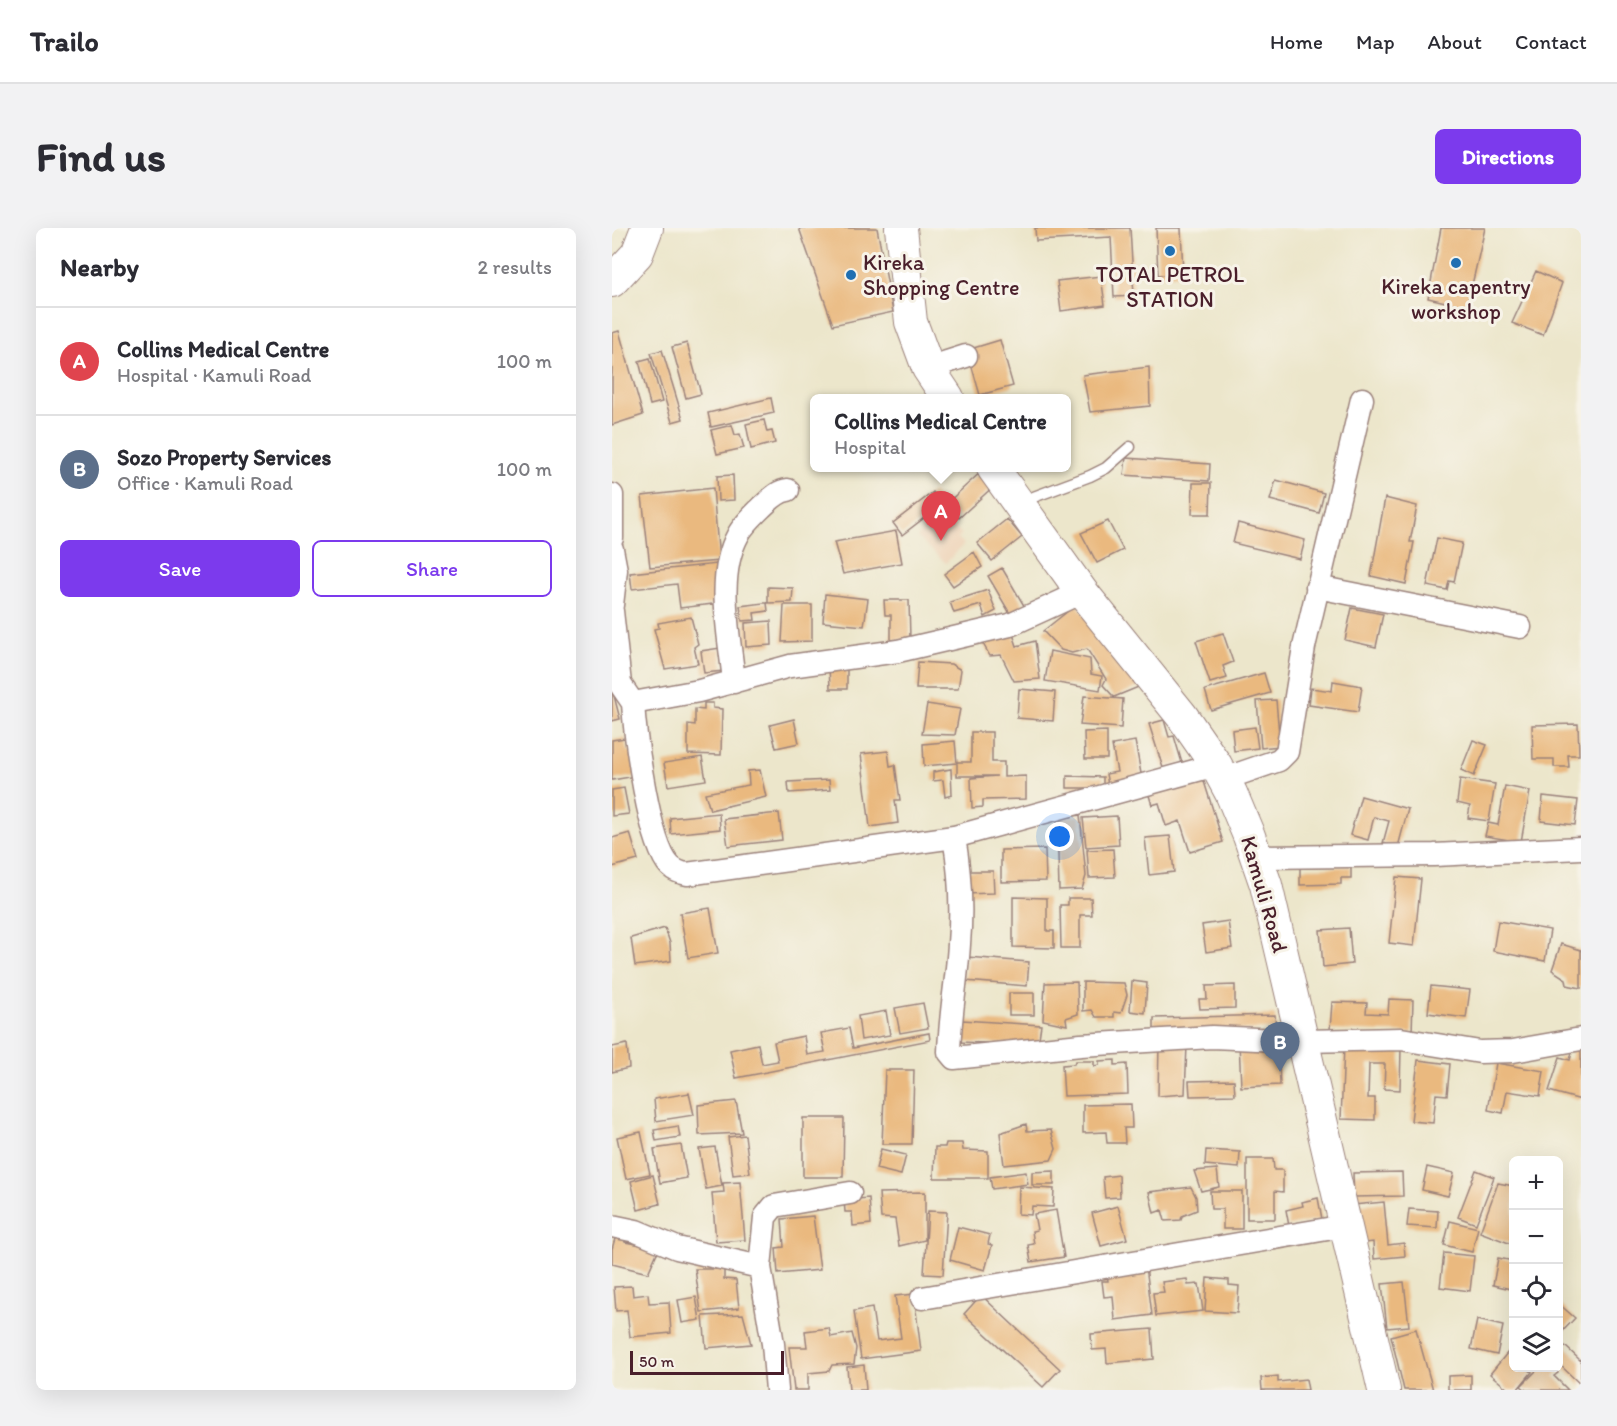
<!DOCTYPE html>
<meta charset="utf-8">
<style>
:root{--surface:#fff;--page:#f2f2f3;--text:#2b2b33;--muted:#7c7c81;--line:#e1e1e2;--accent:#7c3aed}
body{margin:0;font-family:Itim,sans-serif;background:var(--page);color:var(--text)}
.controls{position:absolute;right:18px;bottom:18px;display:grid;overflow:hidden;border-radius:9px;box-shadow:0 6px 24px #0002}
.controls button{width:54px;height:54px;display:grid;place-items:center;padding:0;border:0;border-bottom:2px solid var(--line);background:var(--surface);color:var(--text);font:30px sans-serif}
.scale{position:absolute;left:18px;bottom:15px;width:154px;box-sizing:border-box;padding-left:6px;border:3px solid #4a1f2b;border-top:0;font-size:16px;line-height:21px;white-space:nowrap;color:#4a1f2b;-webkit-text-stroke:4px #f7f3e8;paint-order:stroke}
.you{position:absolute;left:448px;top:609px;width:21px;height:21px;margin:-15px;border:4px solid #fff;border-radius:50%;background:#1a73e8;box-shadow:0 0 0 9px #1a73e833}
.badge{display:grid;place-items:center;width:39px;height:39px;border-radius:50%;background:var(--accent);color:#fff;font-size:20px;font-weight:700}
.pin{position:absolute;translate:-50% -50px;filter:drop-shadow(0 2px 3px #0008)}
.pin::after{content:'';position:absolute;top:32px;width:21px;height:18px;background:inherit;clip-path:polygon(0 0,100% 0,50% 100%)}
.popup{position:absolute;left:198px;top:166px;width:261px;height:78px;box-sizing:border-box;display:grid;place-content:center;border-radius:9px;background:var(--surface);filter:drop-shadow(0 2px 4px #0005);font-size:20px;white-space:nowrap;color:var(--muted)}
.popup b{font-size:22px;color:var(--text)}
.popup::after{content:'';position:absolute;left:50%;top:100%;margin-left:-12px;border:12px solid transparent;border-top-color:var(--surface)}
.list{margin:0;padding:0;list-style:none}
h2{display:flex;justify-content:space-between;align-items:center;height:78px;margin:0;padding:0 24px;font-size:26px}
h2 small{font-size:20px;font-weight:400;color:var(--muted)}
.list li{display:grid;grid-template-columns:39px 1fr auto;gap:18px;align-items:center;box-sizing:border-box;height:108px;padding:0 24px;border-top:2px solid var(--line)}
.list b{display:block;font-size:22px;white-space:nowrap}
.list p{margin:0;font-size:20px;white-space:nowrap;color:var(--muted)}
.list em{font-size:20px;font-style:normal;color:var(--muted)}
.actions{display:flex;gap:12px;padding:18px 24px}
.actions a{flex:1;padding:14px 0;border:2px solid var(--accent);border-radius:9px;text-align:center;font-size:21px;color:var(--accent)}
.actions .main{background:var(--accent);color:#fff}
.icon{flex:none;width:33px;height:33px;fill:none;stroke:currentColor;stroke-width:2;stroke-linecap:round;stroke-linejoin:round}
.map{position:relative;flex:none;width:969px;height:1162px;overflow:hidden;border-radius:9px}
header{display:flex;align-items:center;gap:36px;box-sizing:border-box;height:84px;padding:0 30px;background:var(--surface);border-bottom:2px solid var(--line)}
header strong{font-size:28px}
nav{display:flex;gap:33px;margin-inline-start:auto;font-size:21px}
.intro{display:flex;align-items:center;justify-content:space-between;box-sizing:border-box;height:144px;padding:0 36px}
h1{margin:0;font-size:42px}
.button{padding:15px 27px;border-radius:9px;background:var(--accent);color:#fff;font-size:21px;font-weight:700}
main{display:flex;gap:36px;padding:0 36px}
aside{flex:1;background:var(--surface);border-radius:9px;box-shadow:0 6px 24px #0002}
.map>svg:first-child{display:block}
.built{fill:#efd6bb}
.building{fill:#eab97f}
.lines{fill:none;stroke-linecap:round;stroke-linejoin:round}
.lane-casing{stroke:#9b827b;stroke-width:13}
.street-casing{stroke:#9b827b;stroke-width:25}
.secondary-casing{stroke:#9b827b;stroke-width:34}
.lane{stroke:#fff;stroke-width:10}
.street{stroke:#fff;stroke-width:22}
.secondary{stroke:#fff;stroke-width:32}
.poi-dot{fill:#1f6fb2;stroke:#f7f3e8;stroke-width:2}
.labels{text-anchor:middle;stroke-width:6;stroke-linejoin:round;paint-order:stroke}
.poi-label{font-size:22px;fill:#4a1f2b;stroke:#f7f3e8}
.street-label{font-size:22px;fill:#4a1f2b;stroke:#f7f3e8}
</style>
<header>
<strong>Trailo</strong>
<nav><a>Home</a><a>Map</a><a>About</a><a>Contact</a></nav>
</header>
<div class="intro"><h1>Find us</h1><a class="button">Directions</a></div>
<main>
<aside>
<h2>Nearby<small>2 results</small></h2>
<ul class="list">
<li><span class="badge" style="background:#e0444e">A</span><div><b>Collins Medical Centre</b><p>Hospital · Kamuli Road</p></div><em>100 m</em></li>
<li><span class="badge" style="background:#5c6f8a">B</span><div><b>Sozo Property Services</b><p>Office · Kamuli Road</p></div><em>100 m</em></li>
</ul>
<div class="actions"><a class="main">Save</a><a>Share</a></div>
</aside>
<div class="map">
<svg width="969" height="1162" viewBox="0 0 969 1162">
<rect width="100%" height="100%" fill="#f7f3e8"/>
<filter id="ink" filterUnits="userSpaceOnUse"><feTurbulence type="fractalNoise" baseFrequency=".0167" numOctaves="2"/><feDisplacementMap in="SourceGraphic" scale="12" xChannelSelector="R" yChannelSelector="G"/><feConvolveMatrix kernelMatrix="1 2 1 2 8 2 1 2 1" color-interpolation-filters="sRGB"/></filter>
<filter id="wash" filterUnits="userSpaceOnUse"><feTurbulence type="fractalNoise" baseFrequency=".008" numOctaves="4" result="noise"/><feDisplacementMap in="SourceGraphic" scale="24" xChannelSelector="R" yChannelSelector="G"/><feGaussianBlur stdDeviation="1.35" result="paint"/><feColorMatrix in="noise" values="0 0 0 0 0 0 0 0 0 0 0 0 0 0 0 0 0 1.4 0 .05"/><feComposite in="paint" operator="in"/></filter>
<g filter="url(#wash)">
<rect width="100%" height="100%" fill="#ece6cb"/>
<path class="built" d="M323 289 329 295 333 291 350 306 346 310 352 316 334 335 305 309Z"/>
<g id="blocks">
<path class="building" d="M187 0H265L281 84 221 97Z
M423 0H518L522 68 502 69 499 9 424 13Z
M544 0H569L571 46 546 47Z
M829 0H873L855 79 816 70Z
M924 43 950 55 931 107 900 95Z
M489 48 493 77 449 83 445 53Z
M7 103 31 187 0 197V105Z
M388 112 401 158 368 167 355 122Z
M75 115 89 166 74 170 60 119Z
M50 122 71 191 60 194 39 125Z
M38 130 50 174 38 177 27 133Z
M537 139 538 178 478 184 471 147Z
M159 170 162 185 99 199 96 185Z
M152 192 155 204 160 203 163 215 139 221 134 196Z
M120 197 123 207 128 206 132 220 105 226 99 202Z
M514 230 598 236 597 253 512 247Z
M372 241 384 256 347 290 334 276Z
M121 247 122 272 106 273 105 248Z
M664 252 712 265 707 285 658 272Z
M581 255H599L598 286H580Z
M101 260 107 333 38 339 30 268Z
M321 264 330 276 290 307 281 295Z
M773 270 805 278 798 314H802L794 356 759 348Z
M395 291 410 309 380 333 365 315Z
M496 293 511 322 485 335 469 305Z
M626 295 693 312 688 331 621 315Z
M284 303 290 335 231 346 222 314Z
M825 310 850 315 842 354 837 353 835 362 815 358Z
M362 324 370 339 341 358 332 346Z
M105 336 109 375 68 380 65 356 20 361 18 345Z
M390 340 414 381 400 389 376 348Z
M156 359 181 360 180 374 156 375Z
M376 362 384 383 373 389 369 377 342 385 338 374Z
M213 366 256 371 252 398 211 394Z
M272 372H297L298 411 279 412V387H273Z
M152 375H155L156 383 142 385 143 392 130 393 128 378Z
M465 376 529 458 502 469 491 457 494 451 475 421 460 425 449 422 431 403Z
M172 377H200V413L170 414Z
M740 380 771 386 764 419 733 412Z
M79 389 86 416 82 419 86 436 53 441 42 401 47 400 46 395Z
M159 393 160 417 134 419 133 395Z
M399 400 405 418 423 413 428 451 402 453 389 427 378 428 366 407Z
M611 405 621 434 611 438 615 450 598 455 584 413Z
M108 420 112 443 92 445 89 423Z
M438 423 478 431 479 446 490 448 488 462 433 453Z
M306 434 339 436 349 442 346 461H304Z
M217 436H235V461H218Z
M652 445 658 465 599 482 593 462Z
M721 453 750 458 746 484 697 477 699 460 720 463Z
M0 460 8 491 0 493Z
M407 461 443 464 441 493 405 490Z
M472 468 511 471 509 500 468 497Z
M664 472 668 518 649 520 645 473Z
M92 475H101V480L110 481 109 527 76 526V496L83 497V481L92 482Z
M315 476 348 481 343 507 310 506Z
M182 491 187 515 164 520 158 497Z
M552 492 557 509 562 508 570 535 551 540 537 496Z
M966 496 967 527H956L957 539H942V531H921L920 497Z
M643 499 646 520 622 523 620 502Z
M495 503V531H473L472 504Z
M359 504H380V534H392V549L414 548V571L371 572V579L360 580 359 550 385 548H345V534H359Z
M13 510 15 523H20L24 548 0 552V512Z
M861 512 875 517 862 548 849 542Z
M343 513 345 535 312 538 311 516Z
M523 513 530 551 496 557 494 546 505 544 500 517Z
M276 523 278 538 283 537 288 572H283L286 595 258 599 249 526Z
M90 529 94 552 56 558 52 535Z
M339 541 340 567 333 569 331 552 321 553V544Z
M148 542 154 569 98 582 93 565 137 557 136 543Z
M590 547 611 614 578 624 568 593 554 598 547 575 540 577 536 564Z
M455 548 491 549V560H455Z
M848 551 883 556 877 593 856 590 858 578 845 575Z
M217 552 218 562 177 565 176 554Z
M893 558 918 563 909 614 873 608 876 595 886 597Z
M12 560 17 586 0 588V562Z
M749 568 796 581 786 619 771 615 777 593 762 589 756 612 738 607Z
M931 568 966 572 963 597 929 593Z
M107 585 108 601 59 606 58 590Z
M167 585 170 612 116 618 112 591Z
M468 587 474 648 470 661 447 662 445 591Z
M505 588 507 617 474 619 471 590Z
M18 605 26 632 0 639V610Z
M558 608 562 644 537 647 533 610Z
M433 621 434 653 389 654V622Z
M501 621 503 649 477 650 475 622Z
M739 639V650H729V656L688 657V640Z
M351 643H381L382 665 352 666Z
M784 649 809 651 802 718 777 715Z
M401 669 435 670V703H442V720L401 719Z
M456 670H479L480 687H468V720H449L448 677H456Z
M98 680 106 725 76 730 68 685Z
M616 693 620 720 594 724 590 697Z
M886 693 938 702 933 733 881 723Z
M53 700 58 715 59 733 23 738 19 710Z
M737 700 740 736 711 739 708 702Z
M949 716 969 722V760L955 757 954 751 940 742Z
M355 729 417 734 415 758 353 753Z
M520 753 535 755 533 785 518 783Z
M465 754 466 786 454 790 455 797 431 792 433 755Z
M471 754 512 755 515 767 509 785 502 784V789H484L480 782 471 783Z
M623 757V780L588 781 587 771H595L594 758Z
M819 758 858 762 854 790 816 785Z
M397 765H422V787H397Z
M777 771 801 772 800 805 718 802 720 774 755 775 754 785 776 786Z
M311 775 316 800 288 805 283 780Z
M274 783 278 807 249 812 246 788Z
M663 787 664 801 542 804V790Z
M350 792 429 797 426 817 347 814Z
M237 800 241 820 317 805 318 812 124 850 118 822 146 816 150 836 166 833 162 814 192 808 195 827 213 824 209 805Z
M627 814H666L668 857 629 859Z
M15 816 17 840 0 844V819Z
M547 816 575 817 573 866 546 868Z
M732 818 789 820 788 862 772 861 773 836H757L756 870H763V892L729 891Z
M961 821 969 823V872L937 863 948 829 958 832Z
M503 832V837L515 836 516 866 452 868 450 837 462 836 463 833H482V838L487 837V833Z
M806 832 838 836 835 867 824 866 821 895 799 893Z
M884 835 932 843 928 868 895 863 891 885 876 882Z
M273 842H302L300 916H270Z
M622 852 623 867 578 868 577 853Z
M77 865 82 887 44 893 42 871Z
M124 873 130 905 87 907 86 877Z
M519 876 520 900H512L513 915H495L494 904 471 905V877Z
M191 890H232L231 949H191Z
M414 896 415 903 439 902 444 921 439 932 392 937 388 905Z
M66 898 68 909 44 913 42 902Z
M29 904 38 946 14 951 5 909Z
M133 907 138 945 121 947 116 909Z
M334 915H350L351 922 376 923V950H322L323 919H333Z
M69 917 75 950 48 955 42 921Z
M103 919 110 958 94 961 87 921Z
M269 921 294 927 289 947 264 941Z
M594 922 628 924 627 940 593 937Z
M635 931H661L662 942H671V964L663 963V991H635Z
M815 939 842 945 836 968 810 962Z
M605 941 607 959 589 963 582 943Z
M864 942 882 949 864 996 846 989Z
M442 943V957H420V944Z
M414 944 416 956 380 961 378 949Z
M790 944 791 968 742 969 741 945Z
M41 947 48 976 26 982 19 953Z
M507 947 508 969 493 970 491 949Z
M128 954 133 1012 104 1014 100 965 112 964 111 955Z
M886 955 902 958V1017L868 1004Z
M407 959 442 961 441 979 420 978 419 987 406 986Z
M579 959 584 969 585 982 570 988 569 992 553 993 550 982 542 985 537 964Z
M598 963H630V1001H611V981H599Z
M313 964V1012L287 1018 283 991 269 990 267 965Z
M257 970 259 996 241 998 240 984H233L232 972Z
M706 970 710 991 677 998 674 982 691 978 690 974Z
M772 974 776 1017 792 1015 793 1028 762 1031 761 1014 745 1016 741 977Z
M506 978 515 1011 489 1018 480 985Z
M797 981 826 983 825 1000 795 998Z
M444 982 452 1029 419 1034 416 1017 422 1016 420 1003 425 1002 422 986Z
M316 983 335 984 331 1047 312 1046Z
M201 988 208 1042 166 1046 164 1020 172 1019 170 991Z
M838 993 866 1000 860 1024 832 1017Z
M346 999 378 1007 376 1016 380 1017 373 1042 338 1032Z
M4 1007 12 1009 13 1014 47 1020 36 1045 0 1036V1021Z
M832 1025 862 1028 858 1063 828 1059Z
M886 1030 902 1033 899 1061 881 1057Z
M534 1038 540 1087 503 1092 501 1068 492 1069 490 1053H496L495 1043Z
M83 1041H112V1051L124 1052 127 1080 89 1084Z
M595 1050 617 1052V1057L627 1058 625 1085 593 1083Z
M575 1051 576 1057 587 1056 591 1083 544 1088 541 1065 552 1064 550 1054Z
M792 1054 797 1098 775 1100 770 1056Z
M20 1058 21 1068 36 1066 37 1075 57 1074 59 1105 18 1109 15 1082 4 1083 2 1059Z
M302 1066 309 1123 249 1131 242 1083 260 1080 265 1113 289 1110 283 1068Z
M369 1067 448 1141 431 1159 352 1086Z
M84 1069 88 1092 70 1095 66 1072Z
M946 1075 963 1090 949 1105 946 1103Z
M131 1086 139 1116 94 1120 91 1088Z
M865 1092 891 1098 885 1127 859 1121Z
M217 1100 219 1109 240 1105 244 1120 242 1136 220 1137 217 1143 196 1145V1162H182L177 1119H195L193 1103Z
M540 1101 542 1131 495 1135 494 1121 480 1122 479 1106Z
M804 1101 821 1162H792L779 1108Z
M953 1118 969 1133V1157L946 1135V1125Z
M896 1124 902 1129V1140H914L920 1144 905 1162H897L878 1146Z
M252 1137 254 1162H237L235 1139Z
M927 1140H940L946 1145 942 1148 956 1162H914L909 1158Z
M859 1147V1162H836V1148Z
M666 1148V1154L694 1151 696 1162H650L649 1150Z"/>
</g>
</g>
<g filter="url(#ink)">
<use href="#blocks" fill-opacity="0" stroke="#9b827b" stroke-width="1.5"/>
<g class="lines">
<defs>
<path id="lane" d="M408 274 478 248 494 240 518 219"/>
<path id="street" d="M316 140 354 128
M0 267V310
M0 321 4 342 0 377
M705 359 908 399
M0 383 8 456 21 475 87 463 178 438 286 423 398 397 470 364
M122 454C118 409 103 349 126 307 131 297 142 287 150 279 158 272 165 263 176 262
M21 475C23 508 37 617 58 638 63 643 69 645 75 646L342 609 604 537
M612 551 667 532 675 524 692 419 750 171
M342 609C348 644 350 680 347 716 345 752 338 787 337 824L342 830 469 817 600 809 692 813 789 811 868 824 901 823 969 811
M646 629 822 627 969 620
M0 998 24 1003 65 1020 148 1039 161 1116 165 1162
M148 1039 153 989 162 978 238 965
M310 1070 733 998"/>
<path id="secondary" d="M289 0 299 94 316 140 336 170
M0 53 25 26 35 0
M381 240 470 364 570 488 604 537 619 565 637 608 654 657 772 1162"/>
</defs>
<use href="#lane" class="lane-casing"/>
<use href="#street" class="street-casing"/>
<use href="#secondary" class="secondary-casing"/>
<use href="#lane" class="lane"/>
<use href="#street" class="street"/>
<use href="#secondary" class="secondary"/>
</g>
</g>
<g class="poi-dot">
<circle cx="558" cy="23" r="6"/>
<circle cx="844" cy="35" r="6"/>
<circle cx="239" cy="47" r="6"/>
</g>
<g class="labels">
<g class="poi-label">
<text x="251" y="42" text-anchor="start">Kireka<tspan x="251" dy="25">Shopping Centre</tspan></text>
<text x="558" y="54">TOTAL PETROL<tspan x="558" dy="25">STATION</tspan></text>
<text x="844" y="66">Kireka capentry<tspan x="844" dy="25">workshop</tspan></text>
</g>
<g class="street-label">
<text transform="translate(653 666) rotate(74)" y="8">Kamuli Road</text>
</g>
</g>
</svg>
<div class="controls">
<button>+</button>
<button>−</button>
<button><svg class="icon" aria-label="locate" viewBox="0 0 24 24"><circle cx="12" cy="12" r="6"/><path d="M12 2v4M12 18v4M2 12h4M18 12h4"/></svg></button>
<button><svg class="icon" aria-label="layers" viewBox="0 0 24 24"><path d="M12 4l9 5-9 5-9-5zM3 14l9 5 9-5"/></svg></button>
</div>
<div class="scale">50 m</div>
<div class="you"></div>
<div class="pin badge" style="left:329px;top:313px;background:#e0444e">A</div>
<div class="popup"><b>Collins Medical Centre</b>Hospital</div>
<div class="pin badge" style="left:668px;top:844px;background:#5c6f8a">B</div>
</div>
</main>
